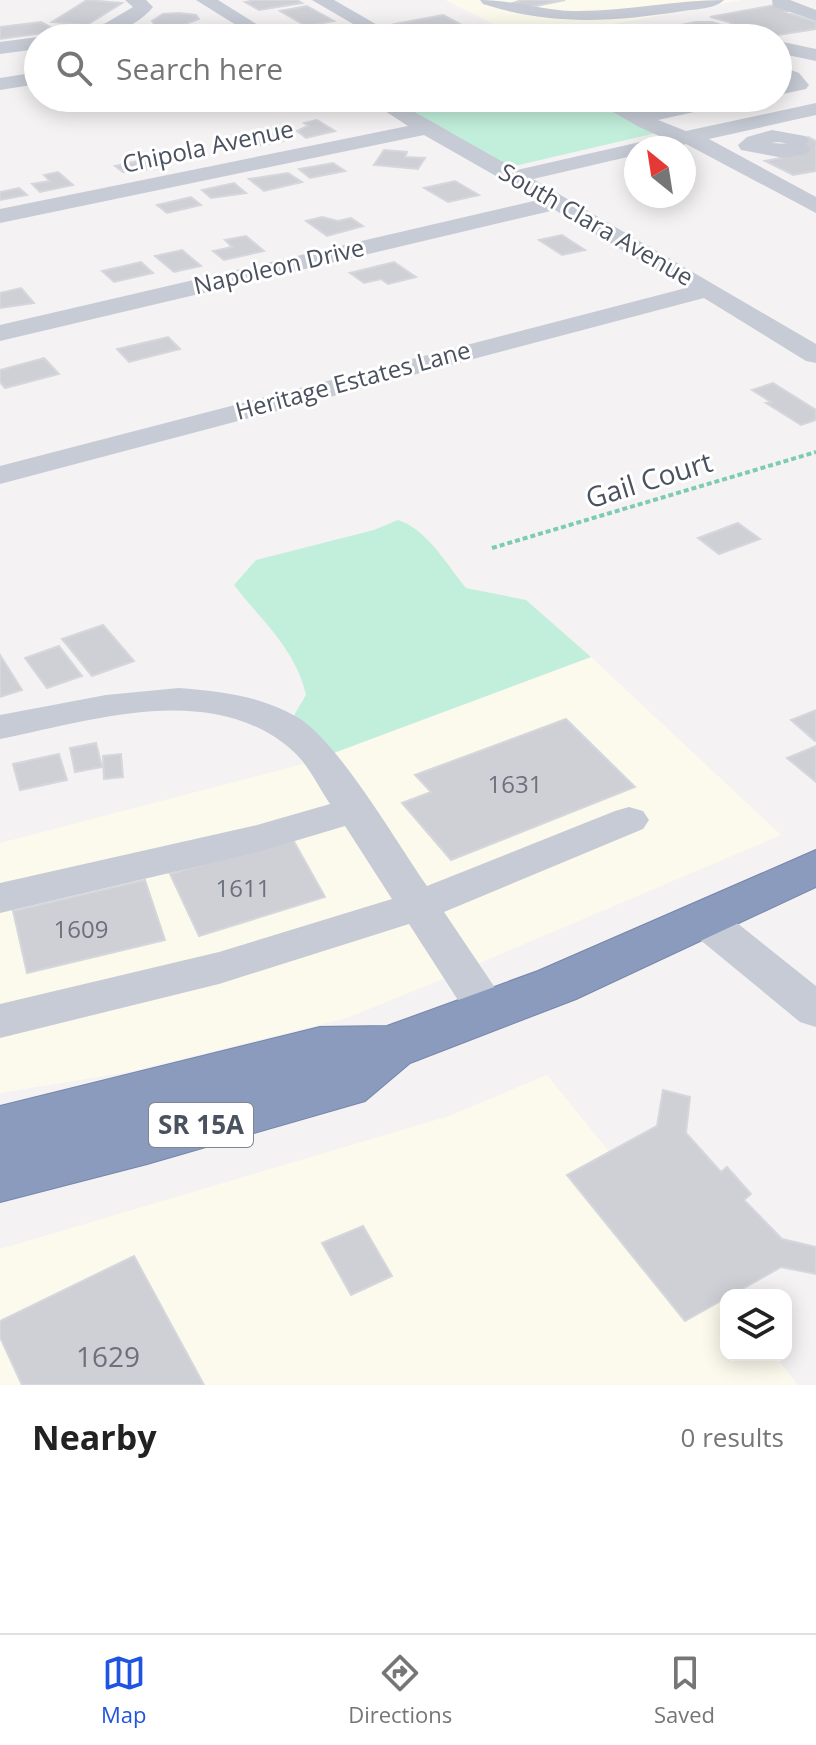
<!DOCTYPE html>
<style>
:root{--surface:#fff;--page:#f2f2f2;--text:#222;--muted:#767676;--line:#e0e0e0;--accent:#1f53e1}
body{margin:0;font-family:"Open Sans",sans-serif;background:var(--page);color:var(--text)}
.controls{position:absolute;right:24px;bottom:24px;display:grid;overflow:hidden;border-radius:16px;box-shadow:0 4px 20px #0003}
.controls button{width:72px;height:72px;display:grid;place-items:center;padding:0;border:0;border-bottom:2px solid var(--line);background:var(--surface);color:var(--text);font:40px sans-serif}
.compass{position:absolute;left:624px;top:136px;width:72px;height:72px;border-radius:50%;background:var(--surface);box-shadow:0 4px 20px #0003;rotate:330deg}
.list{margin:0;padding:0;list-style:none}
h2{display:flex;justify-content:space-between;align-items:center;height:104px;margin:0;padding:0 32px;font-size:34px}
h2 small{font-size:26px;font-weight:400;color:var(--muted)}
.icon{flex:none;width:44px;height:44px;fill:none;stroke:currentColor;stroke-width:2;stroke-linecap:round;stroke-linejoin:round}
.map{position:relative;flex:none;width:816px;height:1385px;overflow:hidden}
.search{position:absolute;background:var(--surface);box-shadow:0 4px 20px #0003;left:24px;right:24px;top:24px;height:88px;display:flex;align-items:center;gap:20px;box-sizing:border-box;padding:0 28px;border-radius:44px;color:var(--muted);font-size:30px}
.sheet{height:248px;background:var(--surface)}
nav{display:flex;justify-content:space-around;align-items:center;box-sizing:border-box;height:112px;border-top:2px solid var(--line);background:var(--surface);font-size:22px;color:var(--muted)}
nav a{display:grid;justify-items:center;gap:4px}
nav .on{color:var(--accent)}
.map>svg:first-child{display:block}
.commercial{fill:#fcfaed}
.green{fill:#c2efdb}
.building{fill:#cfd0d6;stroke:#d6d7dd;stroke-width:2}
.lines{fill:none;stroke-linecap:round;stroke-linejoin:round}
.highway-casing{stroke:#7686aa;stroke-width:2}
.path{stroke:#7bccb2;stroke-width:4;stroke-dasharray:5 3;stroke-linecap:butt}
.minor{fill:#c6cbd5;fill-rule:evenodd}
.highway{fill:#8b9bbe;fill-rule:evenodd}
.labels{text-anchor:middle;stroke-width:6;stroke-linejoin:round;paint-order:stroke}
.far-street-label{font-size:24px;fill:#4a515f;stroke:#fff}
.number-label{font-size:24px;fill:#6b717d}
.shield{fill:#fff;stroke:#80858f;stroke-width:2}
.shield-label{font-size:26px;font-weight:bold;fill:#4a515f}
.street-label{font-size:28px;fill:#4a515f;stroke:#fff}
.near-number-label{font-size:28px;fill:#6b717d}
</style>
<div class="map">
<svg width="816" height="1385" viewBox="0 0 816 1385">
<rect width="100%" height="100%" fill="#f4f2f2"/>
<path class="commercial" d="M445 0H743L538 38H521Z
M591 657 781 835 475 965 331 754Z
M307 763 448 977 347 1018 129 1072 0 1093V843Z
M547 1075 726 1296V1355H774L798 1385H0V1249L449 1116Z"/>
<path class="green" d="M387 98H586L656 133 510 167Z
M398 520C427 529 447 565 466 588L526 600 591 657 331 754 293 717 306 695C296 650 262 621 234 585L256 560 374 530Z"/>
<path class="building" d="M87 0 122 3 87 25 52 22Z
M256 0H297L302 3 259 10 245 2Z
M565 0 531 7H518L510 4 522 0Z
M775 5 789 11 785 12 816 22V29L759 38 729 22 710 17Z
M307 6 334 21 306 26 280 11Z
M179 13 196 15 199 19 180 26 184 31 172 38H137L133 34 154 24 152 21 163 14Z
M443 15 460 24 412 33 395 24Z
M41 22 52 28 47 29 50 32 0 39V27Z
M696 22H712L734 29 730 38 647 36 651 31Z
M340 25 364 38H327L312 30Z
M317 120 335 131 306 138 297 131 308 126 304 123Z
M274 134 283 141 246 148 238 141Z
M808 137 816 141V171L793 175 765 161 801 154 804 152 786 143Z
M384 150 407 152 405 157 425 158 418 169 374 165Z
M147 159 159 168 123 172 115 166Z
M333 163 345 171 310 178 299 169Z
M58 172 73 185 40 192 32 184 50 181 44 175Z
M288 173 302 182 264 191 249 179Z
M455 181 479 195 448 202 424 188Z
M234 183 246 193 211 198 202 190Z
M19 188 27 195 0 200V192Z
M191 197 201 205 167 213 157 205Z
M322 217 338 221 351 218 363 226 327 236 306 221Z
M562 235 585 250 562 255 539 240Z
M246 236 264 251 224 260 213 251 232 247 225 240Z
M182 250 201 266 174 272 155 256Z
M141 262 153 273 114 282 102 271Z
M394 262 416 277 388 284 381 279 364 283 350 273Z
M21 288 34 303 0 308V293Z
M168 337 180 349 129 362 117 349Z
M44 358 59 374 5 388 0 382V370Z
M773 383 816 410V420L801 425 766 403 771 402 752 390Z
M738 523 760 539 719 554 698 538Z
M103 625 134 661 92 676 62 639Z
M59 646 82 676 47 688 25 658Z
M0 655 22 690 0 697Z
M816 710V741H815L791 720Z
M566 719 635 787 451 860 402 803 431 792 415 775Z
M96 743 102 767 75 772 70 748Z
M816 746V782L787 758Z
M59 754 67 780 20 790 13 764Z
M121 754 123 777 104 779 103 756Z
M292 838 325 897 199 936 170 874Z
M145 880 165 940 27 973 13 911Z
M663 1090 690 1097 686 1133 721 1172 727 1167 751 1194 744 1200 782 1239 816 1247V1274L781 1267 732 1295H726V1298L685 1321 567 1175 657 1126Z
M363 1226 392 1276 351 1295 322 1243Z
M134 1256 204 1385H22L0 1337V1321Z"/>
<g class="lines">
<defs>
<path id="highway" d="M816 850V887L576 999 410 1063 365 1101 147 1164 0 1202V1106L320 1027 387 1026 538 971Z"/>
</defs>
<use href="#highway" class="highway-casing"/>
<path class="path" d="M492 548 816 452"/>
<path class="minor" d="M125 0H146L153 7C131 33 99 38 68 38L70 34 106 23 133 7Z
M196 0H218L279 38H257Z
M312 0H334L400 38H377Z
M480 0C512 0 542 10 573 11 624 12 673 0 724 0 715 9 696 9 683 11 614 22 550 26 483 4Z
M772 0H790L816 10V21L773 6Z
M470 27 479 32 476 36 427 38 429 34Z
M38 37V49L0 54V42Z
M778 41 816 49V61L778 53Z
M778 65 799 73 809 85 806 89 778 95V83L786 82 778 78Z
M38 72V84L0 90V78Z
M365 98H390L517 170 662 137 639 127 589 98H614L641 112 701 98H742L739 102 658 120 686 131 816 103V115L709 139 816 197V213L686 144 670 148H636V155L533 179 816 344V363L806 361 704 298 0 484V466L686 288 555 210 0 341V325L538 200 424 135 0 223V209L408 126Z
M772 130 805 136 809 140 806 144 810 149 807 154 784 158 741 150 738 145 747 137ZM779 142 790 144 771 143Z
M179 688C219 691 261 696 297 717 339 742 396 842 427 886L615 811 629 807 643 811 649 820 643 829 444 912 512 1013 506 1025 490 1030 474 1025 409 924 219 984 0 1038V1004L219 952 392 899 345 826 258 852 0 913V883L257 825 330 804C319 788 309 766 295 753 215 679 94 720 0 739V715L106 695Z
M702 903 717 907 816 986V1027L800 1022 687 929 681 918 687 907Z"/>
<use href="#highway" class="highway"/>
</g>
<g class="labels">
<g class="far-street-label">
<text transform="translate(208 147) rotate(-12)" y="8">Chipola Avenue</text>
<text transform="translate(596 225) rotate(30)" y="8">South Clara Avenue</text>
<text transform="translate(279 267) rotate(-13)" y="8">Napoleon Drive</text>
<text transform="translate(353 381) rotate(-15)" y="8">Heritage Estates Lane</text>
</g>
<g class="number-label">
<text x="515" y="793">1631</text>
<text x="243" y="897">1611</text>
<text x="81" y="938">1609</text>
</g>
<rect class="shield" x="149" y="1103" width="104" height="44" rx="6"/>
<g class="shield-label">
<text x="201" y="1134">SR 15A</text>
</g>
<g class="street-label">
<text transform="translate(649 480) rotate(-17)" y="10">Gail Court</text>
</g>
<g class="near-number-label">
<text x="108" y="1367">1629</text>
</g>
</g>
</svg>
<div class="controls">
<button><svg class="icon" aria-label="layers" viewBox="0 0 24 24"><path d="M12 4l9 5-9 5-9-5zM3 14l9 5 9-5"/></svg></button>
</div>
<svg class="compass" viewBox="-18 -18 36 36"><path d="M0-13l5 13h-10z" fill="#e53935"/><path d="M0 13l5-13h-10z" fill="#767676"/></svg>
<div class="search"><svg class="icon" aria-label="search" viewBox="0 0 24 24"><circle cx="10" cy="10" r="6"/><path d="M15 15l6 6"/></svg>Search here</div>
</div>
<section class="sheet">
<h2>Nearby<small>0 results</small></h2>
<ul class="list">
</ul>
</section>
<nav>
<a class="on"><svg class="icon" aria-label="map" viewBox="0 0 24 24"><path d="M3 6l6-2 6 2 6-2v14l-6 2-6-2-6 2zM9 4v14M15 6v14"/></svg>Map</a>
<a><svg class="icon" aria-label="directions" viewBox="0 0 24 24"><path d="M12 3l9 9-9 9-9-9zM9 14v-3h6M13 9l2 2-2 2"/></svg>Directions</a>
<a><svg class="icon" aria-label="saved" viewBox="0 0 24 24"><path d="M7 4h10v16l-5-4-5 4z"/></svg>Saved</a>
</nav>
